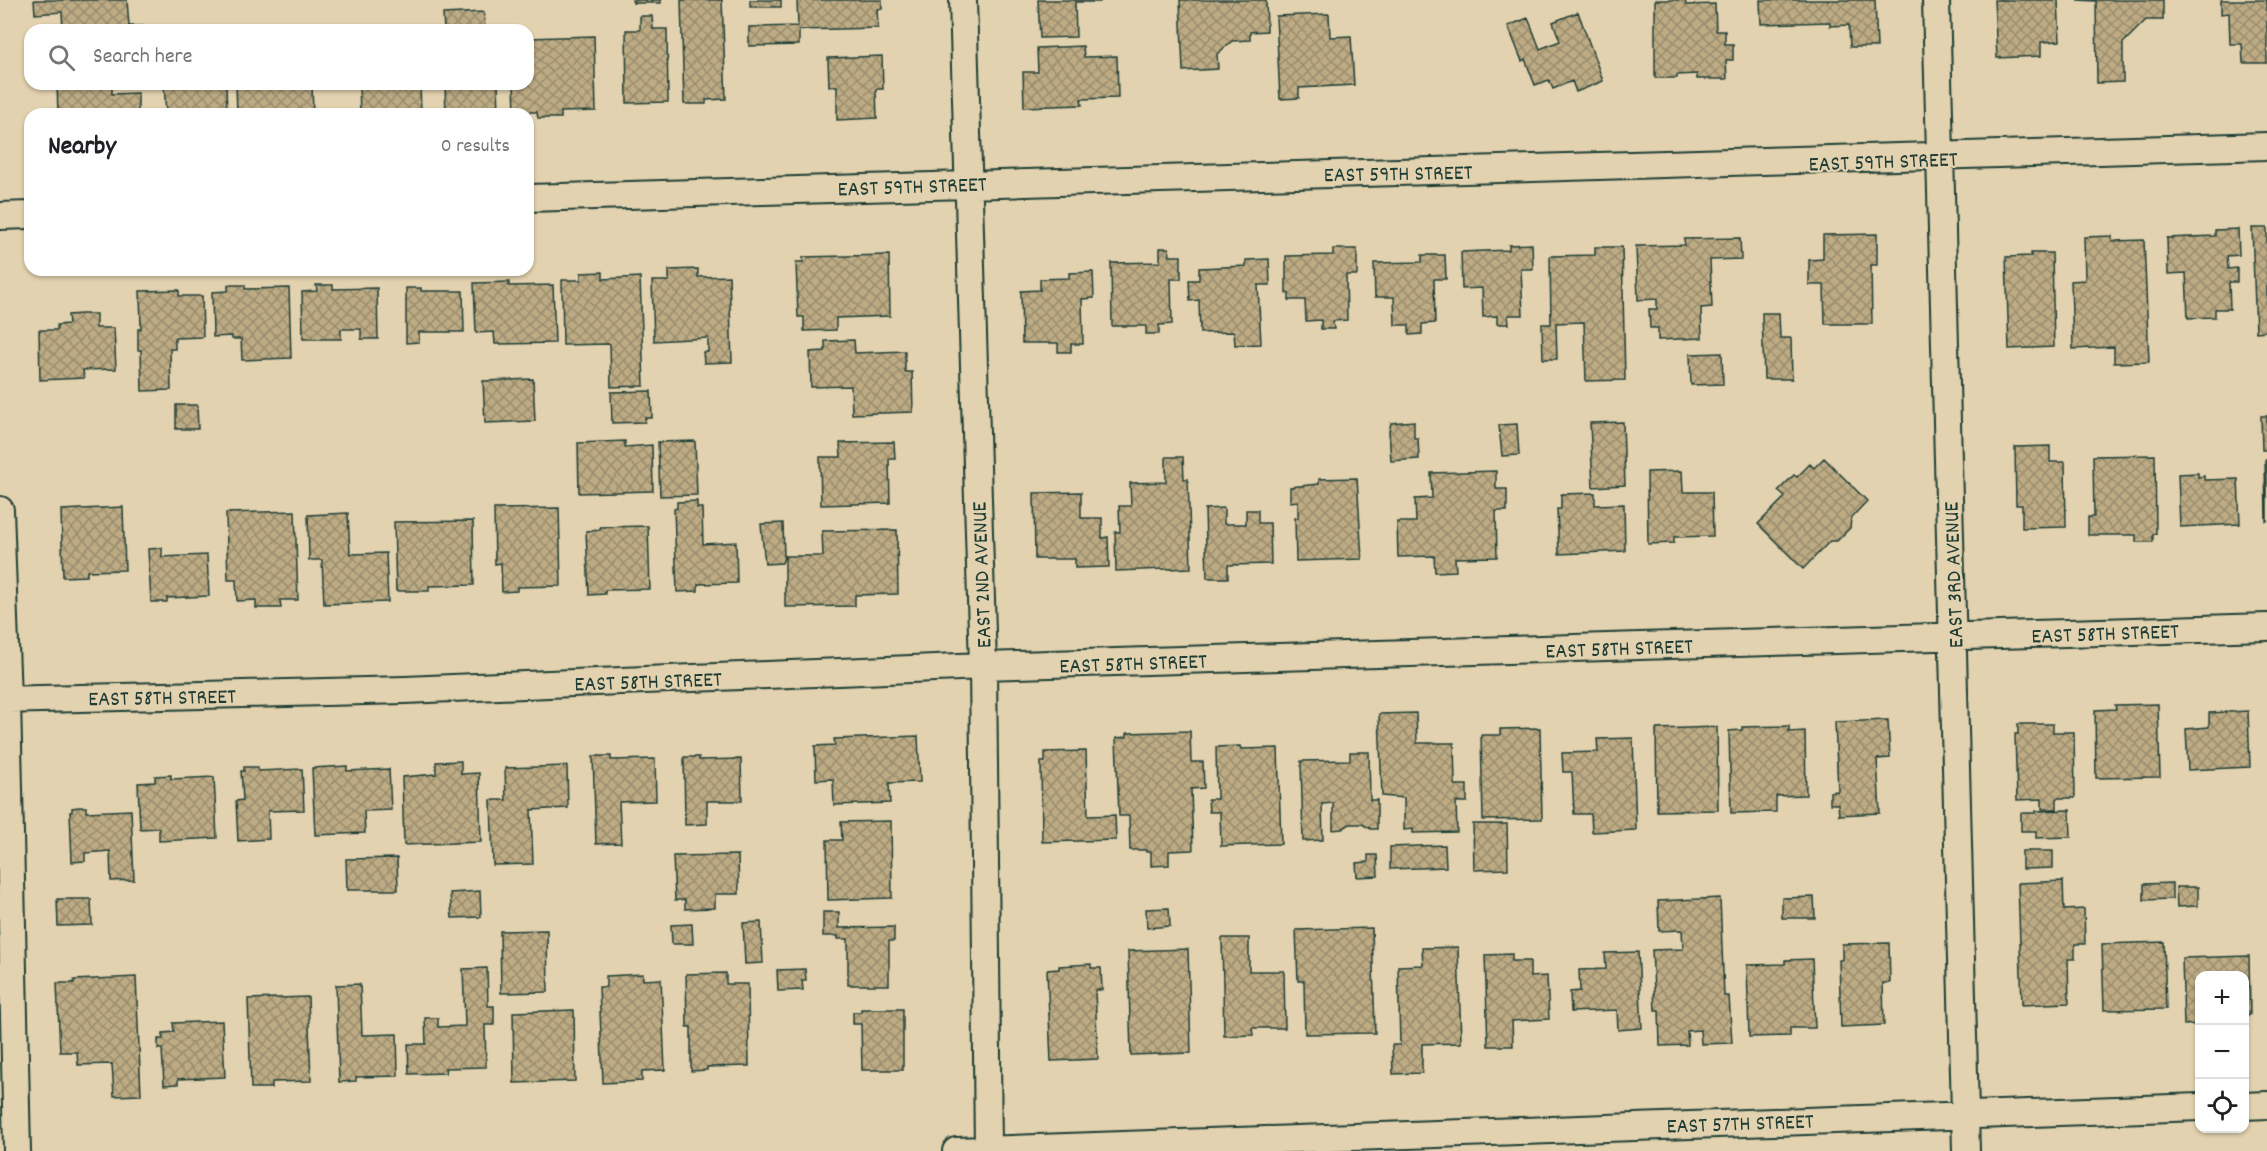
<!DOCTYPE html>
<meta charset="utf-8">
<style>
:root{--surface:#fff;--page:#f2f2f2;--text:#202124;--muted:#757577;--line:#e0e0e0}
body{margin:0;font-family:Dekko,sans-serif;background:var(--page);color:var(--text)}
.controls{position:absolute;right:18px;bottom:18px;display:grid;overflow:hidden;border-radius:12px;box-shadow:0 2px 4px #0004}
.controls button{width:54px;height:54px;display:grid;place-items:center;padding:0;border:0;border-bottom:2px solid var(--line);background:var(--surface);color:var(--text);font:30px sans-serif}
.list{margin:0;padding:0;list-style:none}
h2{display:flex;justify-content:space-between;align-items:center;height:78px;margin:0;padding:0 24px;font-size:26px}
h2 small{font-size:20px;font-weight:400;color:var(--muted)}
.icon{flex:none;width:33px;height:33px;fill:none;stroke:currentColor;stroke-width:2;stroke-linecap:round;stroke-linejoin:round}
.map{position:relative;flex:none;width:2267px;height:1151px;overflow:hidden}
.search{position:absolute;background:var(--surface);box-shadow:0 2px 4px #0004;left:24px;top:24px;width:510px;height:66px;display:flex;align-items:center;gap:15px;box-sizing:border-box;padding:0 21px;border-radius:18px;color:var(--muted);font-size:22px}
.panel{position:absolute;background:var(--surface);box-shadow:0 2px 4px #0004;left:24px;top:108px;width:510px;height:168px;border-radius:18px}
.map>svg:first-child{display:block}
.building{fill:url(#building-cross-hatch);stroke:#1f3d34;stroke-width:1.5}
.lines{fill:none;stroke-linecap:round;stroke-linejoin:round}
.minor-casing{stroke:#1f3d34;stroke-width:30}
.minor{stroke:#e3d2af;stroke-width:26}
.labels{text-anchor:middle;stroke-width:4.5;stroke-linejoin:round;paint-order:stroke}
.street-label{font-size:22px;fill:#1f3d34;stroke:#e3d2af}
</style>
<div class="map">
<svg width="2267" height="1151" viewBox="0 0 2267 1151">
<defs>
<pattern id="building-cross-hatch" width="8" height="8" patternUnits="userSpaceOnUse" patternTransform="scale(1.5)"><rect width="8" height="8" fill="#bdab84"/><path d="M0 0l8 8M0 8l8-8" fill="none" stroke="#998c6d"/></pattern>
</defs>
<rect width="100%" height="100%" fill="#e3d2af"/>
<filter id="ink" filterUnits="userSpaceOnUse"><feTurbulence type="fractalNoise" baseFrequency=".0167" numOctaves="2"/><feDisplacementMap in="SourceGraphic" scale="12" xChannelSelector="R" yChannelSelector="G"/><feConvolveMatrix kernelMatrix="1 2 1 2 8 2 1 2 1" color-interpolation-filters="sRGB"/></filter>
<g filter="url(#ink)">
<path class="building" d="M34 0H127L129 26H143V30H63L62 12 35 14Z
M632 0H661V3H633Z
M681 0H722L726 99 706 100V104H684Z
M750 0H781V7H750Z
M797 0H882V9H877L878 28 799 30V45L749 46V27L798 26Z
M1038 0H1100V2H1075L1076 37 1040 38Z
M1180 0H1266L1267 31 1250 32V40L1232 41 1217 54 1218 69 1183 71Z
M1655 0H1685L1686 5 1715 4 1716 31H1725V44H1733V60H1726L1727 79H1697V74L1677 75V78H1655Z
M1760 0H1875L1877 47H1850L1849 25 1830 26V22L1761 24Z
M1994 0H2058L2060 41 2041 42V56L1997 58Z
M2077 0H2163V20H2146L2123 43V82L2097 83 2096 1Z
M2221 0H2267V63H2243L2242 44H2230L2229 13 2221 14Z
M484 12 485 30H444L443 14Z
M1578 12 1603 81 1576 92 1572 81 1553 89 1549 80 1535 85 1525 59 1522 61 1508 26 1528 18 1540 49 1560 41 1553 22Z
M1329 14 1330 37 1351 36 1354 85 1299 88V98L1280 99 1276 16Z
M640 16H652L653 29H667L668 102 627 103 626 30H640Z
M594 36 596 111 561 112V118H538L537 112H515L514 84H528V38Z
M1083 46 1084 57 1117 56 1118 98 1081 99 1082 105 1024 107 1023 72H1038L1037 48Z
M882 56 883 89H876L877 118 837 120V86H829L828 58Z
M57 84H112V94L138 93V114H58Z
M164 84H226L227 114H166Z
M236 84H312L313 114H237Z
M359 84H420L421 113 360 114Z
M445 84H498L499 112 446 114Z
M2252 228H2267V331L2256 332Z
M2238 229 2239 255 2227 256 2228 269 2237 268V282H2229L2230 309H2215V317L2188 318 2186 273 2168 274 2167 238 2215 236V230Z
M1877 234V265H1871L1872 324H1825L1824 285H1809V260L1823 259V235Z
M2112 236V241L2144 240 2149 362 2114 363V347L2073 349 2071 281 2085 280 2084 237Z
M1740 238 1741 259 1710 260 1712 307 1701 308 1702 338 1658 340V328H1650L1649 309H1657V299L1638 300 1636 246 1685 245 1684 239Z
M1532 244 1533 269H1521L1523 315H1508L1509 324H1497V316L1483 317 1482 288 1462 289 1461 252 1509 250V245Z
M1595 247H1622L1625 380 1586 381 1584 322 1556 323 1557 359H1543L1542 324H1551L1550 256 1595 255Z
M1160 248H1169L1170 256H1181V279H1171L1172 324 1159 325V334H1146V326H1112L1111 263 1160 262Z
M1333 249H1357V275H1346L1347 320 1333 321 1334 329H1321V320L1306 321 1305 300H1289V293H1286V256L1333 255Z
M2031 253H2052L2054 347 2009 349 2006 257 2031 256Z
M889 255 890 316 836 318V330L804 331V317H798L796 262H803V257Z
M1422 255H1445L1446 279H1434L1435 323 1422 324V334L1409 335V325H1395L1394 297H1375L1374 263 1422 262Z
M1269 259 1270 285H1258L1261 344 1235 345 1234 332 1200 333 1199 300 1190 301 1189 280H1199V268L1246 266V260Z
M698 269V277L729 276 732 362 704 363 703 352H708V338L654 341 652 281H669V270Z
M603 272V279L640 277 644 386 611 387 610 344 563 345 562 280H581V273Z
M1093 272 1094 298 1082 299 1083 344H1071V352H1058V343H1022L1021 291 1040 290V279L1069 278V273Z
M509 282V286L553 285 555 343 495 344 494 332 476 333 474 283Z
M228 285H245V289L289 288 291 358 242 360 241 339H232V336L213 337 212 292 228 291Z
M316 285H333V289L377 288 378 339H361V329H341V339H303L302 292 317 291Z
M406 288H421V291H463L464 332H419V342L406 343Z
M179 290V296H202L203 337 175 338V349H170L171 390 142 391 141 350H138V329H141L140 291Z
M1762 313H1779L1780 338H1791L1792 379H1764Z
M82 314H96V328H114L116 369 83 370 84 378 40 380 39 330H57V325L69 324 68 315Z
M854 340 855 353 905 351V372H912L913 412 852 414 851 386 811 387 810 352 825 351V341Z
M1722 353 1723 384 1691 385 1690 354Z
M533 379 535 421 485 423 483 381Z
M651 391 652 418H645V422L612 423 611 392Z
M176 405H197L198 429H176Z
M2261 416H2267V450H2262Z
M1414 421V438H1418L1419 459 1391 461 1389 431 1391 423Z
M1623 422 1625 485 1593 487 1590 423Z
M1517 424 1519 455 1502 456 1499 425Z
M625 441V447L652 445 653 491 579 493 578 443Z
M695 441 697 495 660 496 658 442Z
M894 442 895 459H889L890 503 821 505 820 457H841L840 443Z
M2050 446V462H2065L2066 527 2022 528V505H2016L2015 447Z
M2155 455 2156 534H2153V542H2136V535H2088V517H2094L2093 456Z
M1166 457H1183L1184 479H1188L1191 568 1116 571 1115 532H1120L1119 506H1131L1130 483 1166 482Z
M1824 458 1867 501 1851 518 1850 528 1837 541H1830L1803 569 1758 524 1785 497 1778 491 1794 475 1797 477 1810 464 1814 468Z
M2265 460H2267V521H2266Z
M1496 471V489H1507V511H1496L1497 557 1455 558 1456 571 1435 572 1434 556 1398 557 1397 522H1416L1415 499 1432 498 1431 473Z
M1682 471 1683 492H1712L1713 536 1674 537V543L1648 544 1647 472Z
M2198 473V477L2204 476V480L2238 479 2240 524 2180 527 2178 474Z
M1357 478 1362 559 1296 561 1295 518H1298V501L1290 502V487L1319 484V479Z
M1081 492V518H1102V538L1108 537 1109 567 1075 568V559H1035L1034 493Z
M1595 493V505L1624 504 1625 551 1559 554 1557 509H1561V494Z
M697 501V508H702L703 544 736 542 737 583 698 584V591L677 592 674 509 677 508V502Z
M123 507 125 570 87 571V576L63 577 61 510Z
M559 508 561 586 517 587V591L502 592 501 563 495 564 494 509Z
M1224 508V524H1246V510H1258V523H1270L1271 564 1228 565V578H1207L1205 509Z
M295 511 298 600H280L281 608H256V600L237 601 236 580H228L226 513Z
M348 513 350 554 386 553 388 602 324 604 322 560H309L308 515Z
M473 521 474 585 429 586V591H396L394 522Z
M783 523 784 557 782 563 765 564 761 524Z
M648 526 650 589 605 590V594L589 595 586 531 600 530V527Z
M897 530 898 594 855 595V606L785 607V556H823L822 531Z
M162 548V557L207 555 209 596 167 598V602H151L148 549Z
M2158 704 2160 777 2096 778 2095 710 2116 709 2115 705Z
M2248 711 2250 767 2188 770 2186 729 2209 727V713Z
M1416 713 1417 743H1454L1455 785H1467V802H1456L1457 832 1413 833V829L1404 830V798L1382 796 1379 714Z
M1888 720 1890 758 1877 759 1880 813 1839 815 1838 804H1830V792L1838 791 1835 722Z
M2018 724H2053V732H2074L2075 798H2057V809H2042V799L2017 800 2015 734H2018Z
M1789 726V732L1805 731 1806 795 1776 796V812L1731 813 1729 731 1742 730V727Z
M1717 727 1718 810 1657 811 1656 729Z
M1540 728 1542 819 1483 820 1481 735H1500V729Z
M1190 731 1191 762H1203L1204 788 1191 789 1193 850 1169 851V865L1151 866V852H1146V850H1130L1129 816H1119L1116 738 1127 737V733Z
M918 736 920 782 889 783 890 803 834 805 833 779 816 780 815 746 835 745 834 739Z
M1633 738 1636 830 1592 832 1591 814H1574L1572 772H1563L1562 753 1598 752 1597 739Z
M1240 746 1241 749 1278 748 1281 844 1221 846 1220 812H1209L1208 799H1217L1216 747Z
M1086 751 1088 816 1115 815 1116 840 1042 842 1041 762H1045V752Z
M1350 752H1369L1370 800H1377V829H1371L1362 824H1350L1342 829 1333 830V803L1322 804 1323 840 1303 841 1301 761 1350 760Z
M593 756H611V760L655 759 656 801 619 802 621 843 596 844Z
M684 757H699V760L741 759 742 801H707V824L685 825Z
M461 761V774L479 773 481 842 404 845 402 777 436 774V762Z
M347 766V771L389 769 391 810 364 811 365 833 315 835 312 768Z
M567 766 568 808 531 810 533 864 493 865 491 800H506L505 768Z
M244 767H258V771L302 769 304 810 268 811 269 839 238 841 236 801 243 800 241 771H244Z
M171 775V779L214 777 217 838 159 841V828L140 829 138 783 155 782V776Z
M79 807H86V812L131 810 134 880 111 881 110 851 85 853V861L72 862 70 812H72V808Z
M2070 810 2071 837 2036 838V831H2021V813H2036V811Z
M891 821 892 898 828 900 827 840H842L841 822Z
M1473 824H1507L1508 869 1474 870Z
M1445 845 1446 867 1390 869V847Z
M2022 851H2053V868L2022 869Z
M738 855 739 894H715V908L685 909V900H675L673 856Z
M1368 855H1377L1378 876 1357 877 1356 863 1368 862Z
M397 858 398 890H347L346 859Z
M2063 881 2064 910 2084 909 2085 944H2075V959H2068L2069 1003 2022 1005 2018 883Z
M2172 883V899L2144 900V884Z
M2176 887H2198V906L2177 907Z
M480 891 481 917 452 918 450 893Z
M1814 897 1815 918H1782V898Z
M1720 898 1724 996H1729L1732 1043 1701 1044 1700 1030 1687 1031 1688 1045 1660 1046 1659 1010H1655L1652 950 1683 949 1682 930 1659 931 1658 901Z
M57 899H91L92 925 58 926Z
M1169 908 1170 926 1147 928 1146 909Z
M823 912H839V928L894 927V941H889V985H848V939H838V936H823Z
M761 922 763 963 745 964 743 923Z
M692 924 693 944H672L671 925Z
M1372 928 1375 1033 1305 1034 1304 981H1298L1296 930Z
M547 930 548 992 501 993 500 931Z
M1222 938H1249V971H1284L1285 1028H1252L1253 1035 1224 1036Z
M2164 942 2166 1009 2104 1010 2102 944Z
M1889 943 1890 983H1883L1884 1025 1841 1027 1839 960H1842V944Z
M1458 947 1461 1043 1422 1044V1073L1393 1074 1392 1045H1400L1398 966 1423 965 1422 948Z
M1188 949 1191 1053 1131 1055 1128 951Z
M1638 952 1642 1028 1618 1030 1617 1010 1571 1012 1570 992 1580 991 1579 970 1606 969 1605 953Z
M1512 954V961H1530V977L1547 976 1549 1019 1512 1021 1513 1046H1488L1485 955Z
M2249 956 2250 1015H2244V976H2200V1024L2184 1025 2182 958Z
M1812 959 1815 1028H1790V1036L1749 1037 1747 965 1785 964V960Z
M1091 964V968H1101L1102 990H1095L1098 1059 1051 1061 1047 970 1059 969V966Z
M487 968 488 1006H494V1025H485L486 1067 445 1068 446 1073 409 1074 408 1044H426L425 1018H438V1027L465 1026 463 969Z
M805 969 806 980H802L803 990 778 991 777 970Z
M726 973V984H748L749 1066 707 1067V1070L691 1071V1027H687L686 974Z
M643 974V980L661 979 665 1070 642 1071V1081L603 1083 599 987H606V976Z
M136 977 141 1095 114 1096 112 1064 78 1065 77 1052H60L57 983H74V980Z
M360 984 362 1035 397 1034 398 1076 356 1077V1081L339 1082 336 985Z
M308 997 311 1081 272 1082V1088H251L248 999Z
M861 1009H903V1070H862L861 1024H853V1012H861Z
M574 1010 575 1081 514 1083 513 1012Z
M222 1021 225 1077 178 1079V1084L164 1085 162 1049H158V1039H163V1033L174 1032 173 1023Z"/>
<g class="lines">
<defs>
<path id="minor" d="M963 0 983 666 988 1151
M1936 0 1966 1151
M528 198C1108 178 1688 168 2267 146
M0 216 30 215
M0 510 7 699 17 1151
M0 700 405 690 983 666 2267 627
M2244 1106 2267 1105
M956 1151 2200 1107"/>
</defs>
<use href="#minor" class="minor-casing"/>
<use href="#minor" class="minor"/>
</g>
</g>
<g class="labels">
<g class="street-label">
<text transform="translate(1883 160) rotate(-2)" y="8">EAST 59TH STREET</text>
<text transform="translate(1398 172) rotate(-1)" y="8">EAST 59TH STREET</text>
<text transform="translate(912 185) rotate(-2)" y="8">EAST 59TH STREET</text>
<text transform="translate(980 575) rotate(-92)" y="8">EAST 2ND AVENUE</text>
<text transform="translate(1952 575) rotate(-92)" y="8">EAST 3RD AVENUE</text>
<text transform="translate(2105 632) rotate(-2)" y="8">EAST 58TH STREET</text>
<text transform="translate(1619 647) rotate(-2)" y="8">EAST 58TH STREET</text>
<text transform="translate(1133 662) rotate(-2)" y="8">EAST 58TH STREET</text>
<text transform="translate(648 680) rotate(-2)" y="8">EAST 58TH STREET</text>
<text transform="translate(162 696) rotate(-1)" y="8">EAST 58TH STREET</text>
<text transform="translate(1740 1122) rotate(-2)" y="8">EAST 57TH STREET</text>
</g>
</g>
</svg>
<div class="controls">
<button>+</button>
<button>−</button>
<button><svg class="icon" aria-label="locate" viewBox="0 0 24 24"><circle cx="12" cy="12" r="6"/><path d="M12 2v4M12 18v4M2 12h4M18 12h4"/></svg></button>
</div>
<div class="search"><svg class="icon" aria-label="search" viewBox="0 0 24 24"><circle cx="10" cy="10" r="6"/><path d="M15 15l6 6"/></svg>Search here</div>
<section class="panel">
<h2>Nearby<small>0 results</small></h2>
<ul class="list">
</ul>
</section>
</div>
